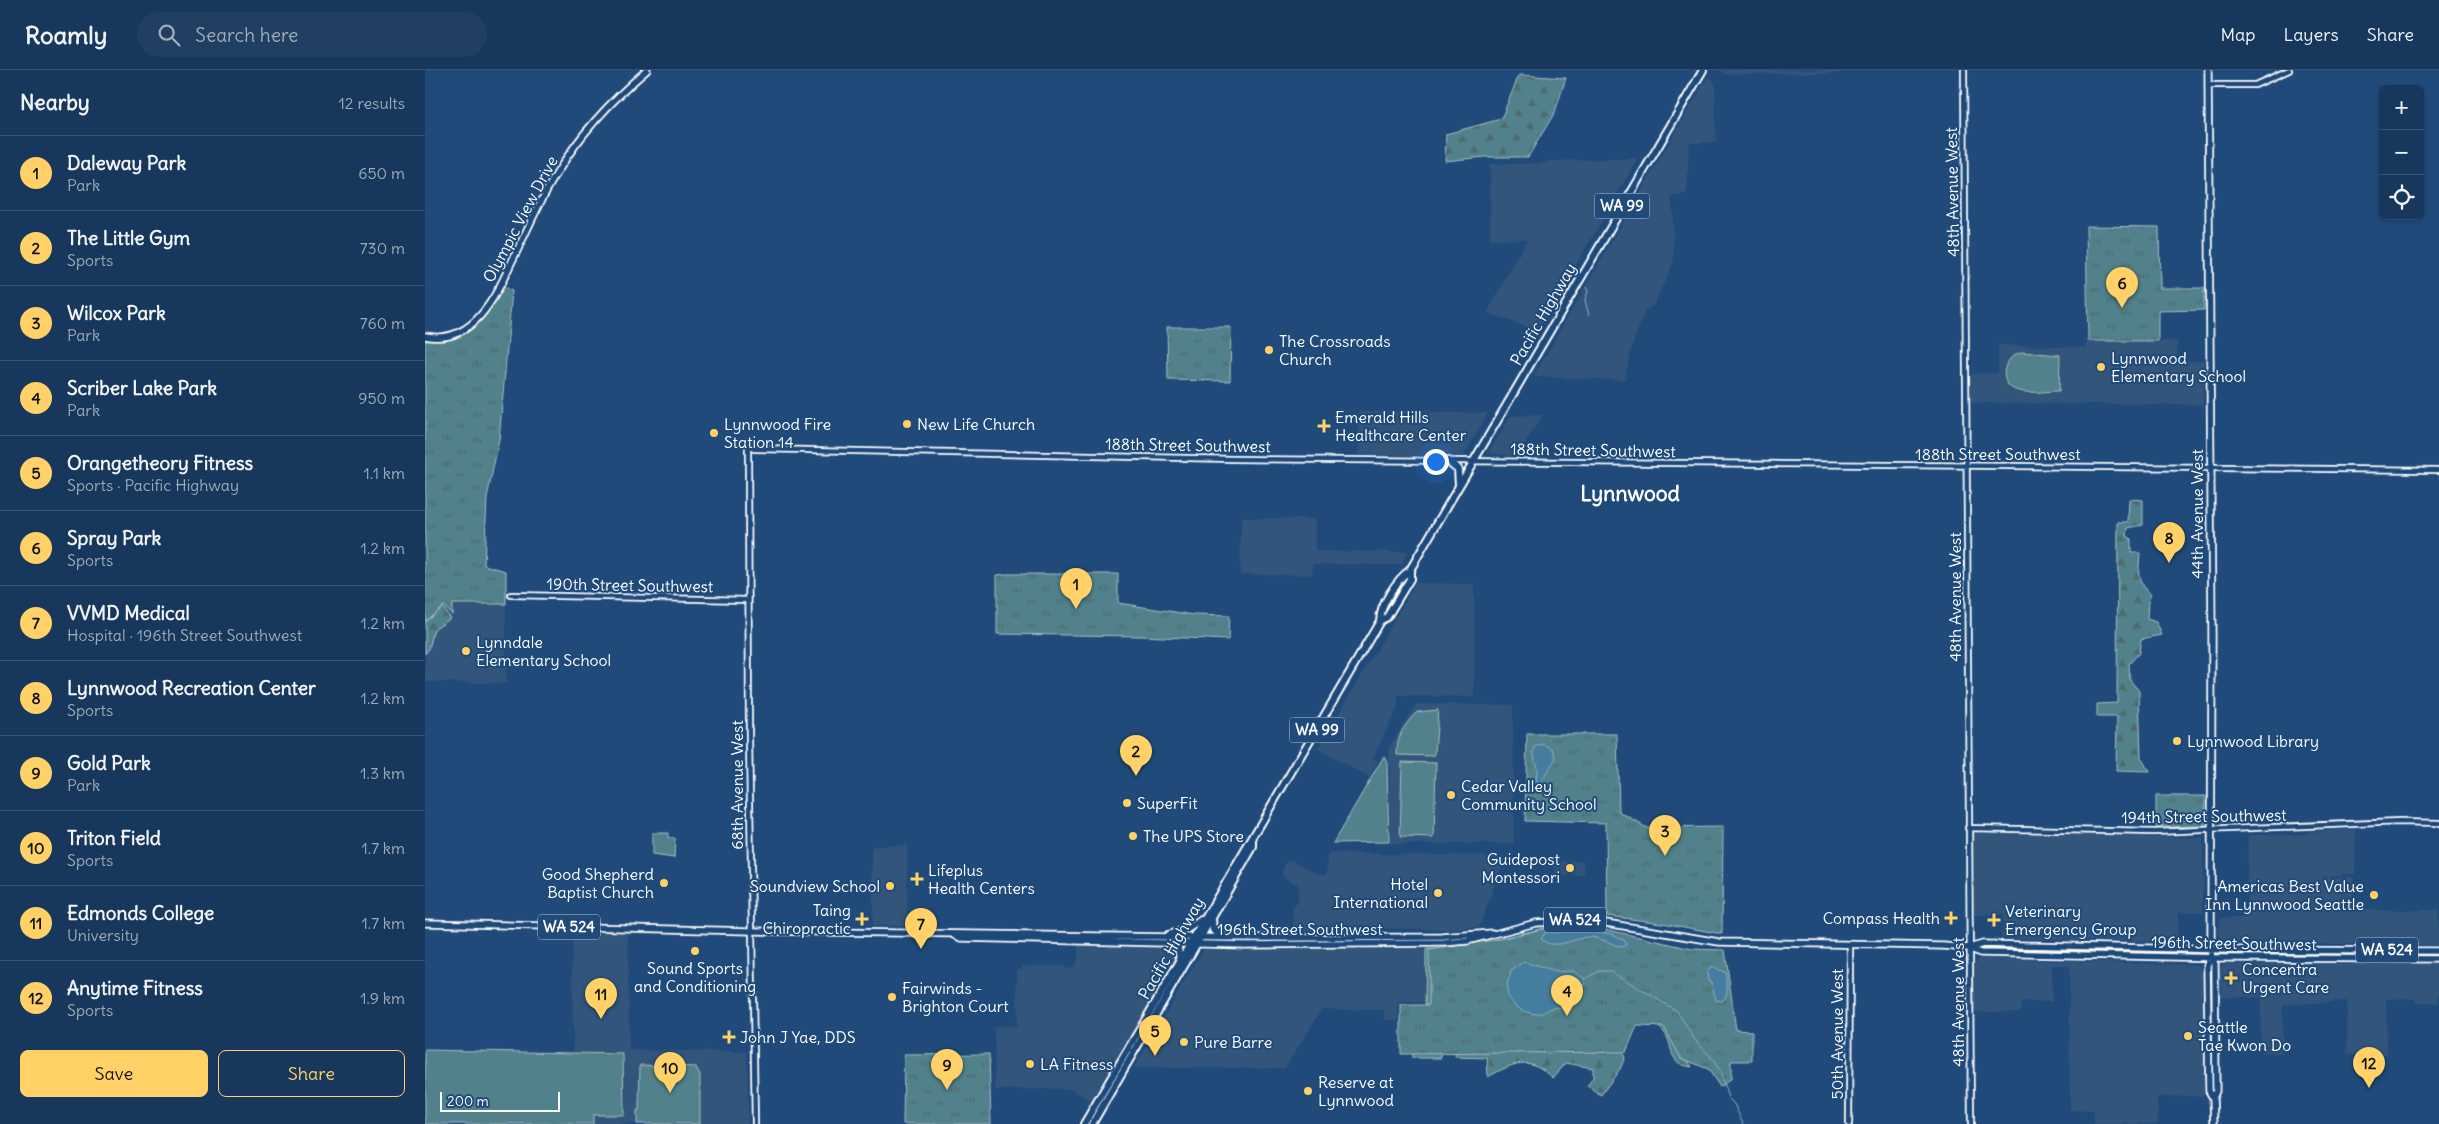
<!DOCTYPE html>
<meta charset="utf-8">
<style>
:root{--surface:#17385c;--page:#203f62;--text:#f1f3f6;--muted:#9eacbb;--line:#365272;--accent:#ffd166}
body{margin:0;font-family:Delius,sans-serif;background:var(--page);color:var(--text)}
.controls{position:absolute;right:15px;top:15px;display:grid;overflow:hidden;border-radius:8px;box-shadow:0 1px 4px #0004}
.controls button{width:45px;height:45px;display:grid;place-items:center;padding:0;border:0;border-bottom:1px solid var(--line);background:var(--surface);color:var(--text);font:25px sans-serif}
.scale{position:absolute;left:15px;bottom:12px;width:120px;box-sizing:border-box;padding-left:5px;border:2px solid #fff;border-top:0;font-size:14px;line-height:18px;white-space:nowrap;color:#fff;-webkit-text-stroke:4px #1f4a7a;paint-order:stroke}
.you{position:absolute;left:1010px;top:391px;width:18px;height:18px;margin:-12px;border:4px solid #fff;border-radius:50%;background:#1a73e8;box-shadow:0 0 0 8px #1a73e833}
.badge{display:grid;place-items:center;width:32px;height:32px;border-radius:50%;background:var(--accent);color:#111;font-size:16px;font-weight:700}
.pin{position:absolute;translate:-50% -41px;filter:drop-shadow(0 1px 2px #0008)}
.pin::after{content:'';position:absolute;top:26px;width:18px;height:15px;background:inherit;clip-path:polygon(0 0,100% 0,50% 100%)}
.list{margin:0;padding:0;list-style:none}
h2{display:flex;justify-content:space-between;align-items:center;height:65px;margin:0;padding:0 20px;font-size:21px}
h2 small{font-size:16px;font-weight:400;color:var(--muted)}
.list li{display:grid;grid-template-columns:32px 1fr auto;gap:15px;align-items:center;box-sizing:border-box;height:75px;padding:0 20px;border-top:1px solid var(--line)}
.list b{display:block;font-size:19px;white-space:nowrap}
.list p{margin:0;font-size:16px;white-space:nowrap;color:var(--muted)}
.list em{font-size:16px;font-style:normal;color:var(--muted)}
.actions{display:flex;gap:10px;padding:15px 20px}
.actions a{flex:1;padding:11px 0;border:1px solid var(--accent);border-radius:8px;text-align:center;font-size:18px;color:var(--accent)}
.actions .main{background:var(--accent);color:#111}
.icon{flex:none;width:28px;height:28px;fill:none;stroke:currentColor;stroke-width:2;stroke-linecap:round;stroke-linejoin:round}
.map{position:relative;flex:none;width:2014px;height:1054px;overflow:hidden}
header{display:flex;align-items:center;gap:30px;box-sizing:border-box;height:70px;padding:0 25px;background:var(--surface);border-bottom:1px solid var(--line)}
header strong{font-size:24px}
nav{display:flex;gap:28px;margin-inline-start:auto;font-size:18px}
.search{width:350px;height:45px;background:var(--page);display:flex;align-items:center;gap:12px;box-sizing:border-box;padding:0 18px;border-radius:28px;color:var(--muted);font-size:19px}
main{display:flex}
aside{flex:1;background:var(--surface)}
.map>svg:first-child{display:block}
.built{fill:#32557c}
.green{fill:#51818b;stroke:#a8c0c5}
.forest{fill:url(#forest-firs);stroke:#a8c0c5}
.park{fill:url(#park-tufts);stroke:#a8c0c5}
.water{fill:#457d9f;stroke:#8fb1c5}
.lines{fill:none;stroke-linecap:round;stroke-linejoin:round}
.stream{stroke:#8fb1c5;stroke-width:1}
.minor-casing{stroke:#fff;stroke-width:8}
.major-casing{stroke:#fff;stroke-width:9}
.highway-casing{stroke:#fff;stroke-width:10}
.minor{stroke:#1f4a7a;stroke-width:4.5}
.major{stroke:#1f4a7a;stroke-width:5.5}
.highway{stroke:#1f4a7a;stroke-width:6}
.poi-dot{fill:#ffd166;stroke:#1f4a7a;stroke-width:2}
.labels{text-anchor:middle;stroke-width:4;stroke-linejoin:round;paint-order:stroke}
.shield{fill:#1f4a7a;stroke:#bcc9d7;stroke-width:1}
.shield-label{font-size:15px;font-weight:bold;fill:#fff}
.street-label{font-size:16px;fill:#fff;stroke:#1f4a7a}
.poi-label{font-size:16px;fill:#fff;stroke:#1f4a7a;text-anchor:start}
.district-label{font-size:21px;font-weight:bold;fill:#fff;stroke:#1f4a7a}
</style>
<header>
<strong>Roamly</strong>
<div class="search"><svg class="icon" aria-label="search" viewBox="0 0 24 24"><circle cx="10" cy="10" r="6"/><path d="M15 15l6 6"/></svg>Search here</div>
<nav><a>Map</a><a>Layers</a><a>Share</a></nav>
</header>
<main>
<aside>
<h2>Nearby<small>12 results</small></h2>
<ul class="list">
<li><span class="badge">1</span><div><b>Daleway Park</b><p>Park</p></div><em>650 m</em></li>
<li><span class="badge">2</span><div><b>The Little Gym</b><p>Sports</p></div><em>730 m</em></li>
<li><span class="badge">3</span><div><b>Wilcox Park</b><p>Park</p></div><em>760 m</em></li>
<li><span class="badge">4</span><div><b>Scriber Lake Park</b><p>Park</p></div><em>950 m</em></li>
<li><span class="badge">5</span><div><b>Orangetheory Fitness</b><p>Sports · Pacific Highway</p></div><em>1.1 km</em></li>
<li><span class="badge">6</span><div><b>Spray Park</b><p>Sports</p></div><em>1.2 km</em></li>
<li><span class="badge">7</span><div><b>VVMD Medical</b><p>Hospital · 196th Street Southwest</p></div><em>1.2 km</em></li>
<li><span class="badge">8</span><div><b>Lynnwood Recreation Center</b><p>Sports</p></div><em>1.2 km</em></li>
<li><span class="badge">9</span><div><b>Gold Park</b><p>Park</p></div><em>1.3 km</em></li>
<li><span class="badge">10</span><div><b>Triton Field</b><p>Sports</p></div><em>1.7 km</em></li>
<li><span class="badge">11</span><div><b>Edmonds College</b><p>University</p></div><em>1.7 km</em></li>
<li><span class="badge">12</span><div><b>Anytime Fitness</b><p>Sports</p></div><em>1.9 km</em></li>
</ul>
<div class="actions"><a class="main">Save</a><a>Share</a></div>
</aside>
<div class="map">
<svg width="2014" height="1054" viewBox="0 0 2014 1054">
<defs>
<pattern id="forest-firs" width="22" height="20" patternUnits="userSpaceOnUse" patternTransform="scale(1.25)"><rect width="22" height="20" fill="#51818b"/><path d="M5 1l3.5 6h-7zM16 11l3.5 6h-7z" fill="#4f696f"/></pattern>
<pattern id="park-tufts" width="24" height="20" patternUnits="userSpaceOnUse" patternTransform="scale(1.25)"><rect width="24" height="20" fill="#51818b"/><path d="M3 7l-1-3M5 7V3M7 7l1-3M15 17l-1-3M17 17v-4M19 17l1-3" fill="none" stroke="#4f696f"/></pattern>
</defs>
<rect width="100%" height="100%" fill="#1f4a7a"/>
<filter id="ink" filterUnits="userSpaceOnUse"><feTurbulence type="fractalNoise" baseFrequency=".02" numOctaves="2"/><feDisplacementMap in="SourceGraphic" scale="10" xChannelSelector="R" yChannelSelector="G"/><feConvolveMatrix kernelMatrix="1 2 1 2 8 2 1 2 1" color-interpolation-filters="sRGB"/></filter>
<g filter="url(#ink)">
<path class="built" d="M1296 0H1415V3L1300 4Z
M1286 7 1290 14 1291 72 1264 73 1262 124 1247 127 1249 191 1229 235 1220 241 1207 276 1200 310 1108 307 1282 8Z
M1213 88 1113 261 1062 243 1102 169 1065 170V94L1121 93 1122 91Z
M1663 271H1752V291H1779L1778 335 1546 333V304L1573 303V275L1660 277Z
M934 342H967L1063 343 1039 386 934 385Z
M1118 345 1092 386 1066 384V379L1086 346Z
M816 448 890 449V481L982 482 976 495 888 494 887 505 815 504Z
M991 513 1049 514 1050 627 973 626V637L948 688 953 691 944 708 893 679Z
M21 534H81V613L0 612V549Z
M991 634 1088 635 1089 774H965L964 677Z
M1931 759 1930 804 1884 807H1928V840H2014V875L1799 873 1795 871 1793 862 1795 848H1821L1823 765 1882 764 1883 773V762Z
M1548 762 1778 768V842H1754L1752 872 1576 868V861H1578V844L1549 845Z
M482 775V856H448L447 776Z
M903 783 1080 786V788L1054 857 1024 860 957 858 944 860V862H903L893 859 891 861H868V837L873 832V815L857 806 858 798 863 790 870 791 893 804H902Z
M1159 791V805H1130V792Z
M147 862H203L204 980 322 982 323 1054H168V1045L197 984 148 982Z
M653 873 746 875 752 879V886L666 1031 645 1019 570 1020 569 956H592V899H596L597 896H639L640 898 647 899 653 889Z
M999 875 1000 932H974L973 950H960L959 940 897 939 860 998H709L778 880Z
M1555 888 1775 895 1778 901 1779 1026 1732 1027 1733 1054H1669L1668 1041 1645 1040 1644 896 1627 895V932H1596V942H1548L1549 894Z
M2014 893V933H1991V929H1961L1962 985H1922V931L1858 935 1857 983H1835L1836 927H1795V900L1799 894Z"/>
<path class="green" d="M1597 282 1635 285 1634 321C1622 321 1606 324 1594 321 1571 316 1577 286 1597 282Z
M1013 640 1010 684 1008 686 972 685C971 667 979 655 992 642Z
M959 686 962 692 964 772 908 773Z
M977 692 1011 693 1009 768 975 767Z
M227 763H243V768H250L249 788 227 785Z
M0 980 198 984 199 1045H168V1054H0Z
M215 995 271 997 275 1005V1054H212V1040H214Z"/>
<path class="forest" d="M1094 5 1141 8 1130 42 1103 87H1060L1020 91 1021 64 1076 49Z
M1704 429 1718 430V455L1703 458 1702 465 1706 469V483H1715C1714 503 1710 511 1726 525L1723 532 1722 549 1731 552 1737 565 1716 569 1714 583 1704 594 1705 610 1714 621 1716 687 1724 702 1691 701 1692 647H1672V634L1692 633 1693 452H1703Z
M15 534 25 548 9 559 4 579 0 584V537Z
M1119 858 1238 951 1267 997C1241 994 1250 977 1239 962 1235 957 1227 953 1222 950L1187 966 1200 987 1195 999 1176 1025 1162 1016 1168 1008V998L1141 993 1128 1008C1104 985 1090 992 1063 1007L1062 988 1030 987 1031 973 1017 975 1016 988H987L986 973 1000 938 1001 879H1030Z"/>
<path class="park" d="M1661 156 1734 157 1735 218H1779V240L1733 241V271H1663Z
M79 217 87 221 74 370 62 428 59 495 81 501V534H27V544L18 536 0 551V271C45 271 57 252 79 217Z
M742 257H806L805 311 743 310Z
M581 504H693V533L769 545 804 546 803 570 715 566 572 564V505Z
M1102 664H1192L1194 742 1222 758 1298 757 1297 864 1237 853 1182 846 1181 753 1100 751Z
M1731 726H1781L1780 756 1731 757Z
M1134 855 1170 857 1267 879 1300 880 1311 960 1327 961V991H1306V1009L1295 1017 1283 999 1256 988 1239 957 1212 956 1201 982 976 984V935H1004V880L1075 869Z
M564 984 566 1054H478L479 985Z"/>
<path class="water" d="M1119 674 1128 679 1131 688 1114 715 1111 710C1115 693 1106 688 1110 677Z
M1154 859 1187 864 1199 870 1201 875 1196 877C1187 874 1171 866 1162 867 1146 869 1130 881 1116 869L1121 862 1129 863Z
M1099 892 1130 902 1148 901 1160 909V914C1154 922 1148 931 1138 936 1135 938 1131 937 1127 938 1123 939 1121 942 1117 943 1102 947 1083 935 1082 920 1081 914 1085 907 1086 901Z
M1286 897 1300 902C1302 912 1305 924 1297 931L1291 930 1286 912 1283 910 1282 903Z"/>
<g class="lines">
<path class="stream" d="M1161 217 1163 221 1160 230 1164 245
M1160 909 1174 901H1185L1252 941 1270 970 1286 987 1295 1001 1303 1028 1309 1034 1318 1054"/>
<defs>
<path id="minor" d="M1539 0 1546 1054
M1783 15H1830L1864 0
M86 525 323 530
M1543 758 1729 762 1975 752 2014 753
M330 1054 324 668 323 376 329 379 383 380 808 389 2014 400
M1424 1054 1425 875"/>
<path id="major" d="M1783 0 1787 566 1786 868V887L1790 894 1791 1021 1788 1028 1789 1054
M0 266C50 276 72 223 89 187 103 159 115 129 132 103 155 64 188 29 222 0
M0 853 326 861 822 868 1017 867 1067 863
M527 864 536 868 820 875 1019 873 1042 871 1111 853 1163 850 1294 872 1518 876 1544 878 1555 883 1801 888 2014 889
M1544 878 1558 874 1803 880 2014 881
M1786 887 1782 895 1784 1021 1788 1028"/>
<path id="highway" d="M1023 391 1033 399 1034 415
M955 551C955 535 972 509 985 500
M787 849 788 860 798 867
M743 865 761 860 776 850
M743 872 753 877 755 889
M659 1054 955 551 962 547 985 509V500L1000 474 1278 0
M667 1054 820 791 828 777V770"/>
</defs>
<use href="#minor" class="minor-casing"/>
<use href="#major" class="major-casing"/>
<use href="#highway" class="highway-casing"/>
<use href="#minor" class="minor"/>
<use href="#major" class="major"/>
<use href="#highway" class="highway"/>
</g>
</g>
<g class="poi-dot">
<circle cx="844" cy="280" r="5"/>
<circle cx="1676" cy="297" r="5"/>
<circle cx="482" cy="354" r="5"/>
<path d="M896.5 348.5h5v5h5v5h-5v5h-5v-5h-5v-5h5z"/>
<circle cx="289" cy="363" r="5"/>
<circle cx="41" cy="581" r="5"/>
<circle cx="1752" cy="671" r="5"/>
<circle cx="1026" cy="725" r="5"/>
<circle cx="702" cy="733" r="5"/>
<circle cx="708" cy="766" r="5"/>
<circle cx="1145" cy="798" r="5"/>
<path d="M489.5 801.5h5v5h5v5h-5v5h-5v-5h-5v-5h5z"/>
<circle cx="239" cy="813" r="5"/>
<circle cx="465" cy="816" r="5"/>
<circle cx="1013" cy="823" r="5"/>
<circle cx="1949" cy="825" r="5"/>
<path d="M1523.5 840.5h5v5h5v5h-5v5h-5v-5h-5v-5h5z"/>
<path d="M434.5 841.5h5v5h5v5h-5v5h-5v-5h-5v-5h5z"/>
<path d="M1566.5 842.5h5v5h5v5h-5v5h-5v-5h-5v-5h5z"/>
<circle cx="270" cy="881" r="5"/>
<path d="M1803.5 900.5h5v5h5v5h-5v5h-5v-5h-5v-5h5z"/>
<circle cx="467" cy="927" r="5"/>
<circle cx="1763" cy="966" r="5"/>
<path d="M301.5 959.5h5v5h5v5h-5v5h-5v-5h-5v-5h5z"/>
<circle cx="759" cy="972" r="5"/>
<circle cx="605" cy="994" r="5"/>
<circle cx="883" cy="1021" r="5"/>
</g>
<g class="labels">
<g class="shield">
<rect x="1169.5" y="123.5" width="55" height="25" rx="4"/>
<rect x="864.5" y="647.5" width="55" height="25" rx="4"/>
<rect x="1119" y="837.5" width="62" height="25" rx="4"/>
<rect x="113" y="844.5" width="62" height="25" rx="4"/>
<rect x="1931" y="867.5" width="62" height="25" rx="4"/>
</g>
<g class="shield-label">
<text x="1197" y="141">WA 99</text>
<text x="892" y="665">WA 99</text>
<text x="1150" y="855">WA 524</text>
<text x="144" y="862">WA 524</text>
<text x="1962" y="885">WA 524</text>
</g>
<g class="street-label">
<text transform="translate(1527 122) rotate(-91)" y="6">48th Avenue West</text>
<text transform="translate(95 149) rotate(-62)" y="6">Olympic View Drive</text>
<text transform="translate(1118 244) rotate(-60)" y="6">Pacific Highway</text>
<text transform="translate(763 375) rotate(1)" y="6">188th Street Southwest</text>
<text transform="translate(1168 380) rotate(1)" y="6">188th Street Southwest</text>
<text x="1573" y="390">188th Street Southwest</text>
<text transform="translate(1772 444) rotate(-90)" y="6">44th Avenue West</text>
<text transform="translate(205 515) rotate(1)" y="6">190th Street Southwest</text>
<text transform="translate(1530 527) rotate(-90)" y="6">48th Avenue West</text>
<text transform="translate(312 715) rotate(-90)" y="6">68th Avenue West</text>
<text transform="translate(1779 746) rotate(-1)" y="6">194th Street Southwest</text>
<text x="875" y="865">196th Street Southwest</text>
<text transform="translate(1809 873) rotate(1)" y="6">196th Street Southwest</text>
<text transform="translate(746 878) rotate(-60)" y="6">Pacific Highway</text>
<text transform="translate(1533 932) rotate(-90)" y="6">48th Avenue West</text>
<text transform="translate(1412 964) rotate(-90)" y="6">50th Avenue West</text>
</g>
<g class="poi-label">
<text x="854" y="277">The Crossroads<tspan x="854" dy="18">Church</tspan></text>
<text x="1686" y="294">Lynnwood<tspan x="1686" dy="18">Elementary School</tspan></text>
<text x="910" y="353">Emerald Hills<tspan x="910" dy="18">Healthcare Center</tspan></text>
<text x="299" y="360">Lynnwood Fire<tspan x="299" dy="18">Station 14</tspan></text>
<text x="492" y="360">New Life Church</text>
<text x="51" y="578">Lynndale<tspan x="51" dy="18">Elementary School</tspan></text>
<text x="1762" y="677">Lynnwood Library</text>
<text x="1036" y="722">Cedar Valley<tspan x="1036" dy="18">Community School</tspan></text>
<text x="712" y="739">SuperFit</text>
<text x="718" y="772">The UPS Store</text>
<text x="1135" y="795" text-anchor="end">Guidepost<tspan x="1135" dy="18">Montessori</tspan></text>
<text x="503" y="806">Lifeplus<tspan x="503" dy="18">Health Centers</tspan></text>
<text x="229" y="810" text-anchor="end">Good Shepherd<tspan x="229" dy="18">Baptist Church</tspan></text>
<text x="1003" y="820" text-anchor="end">Hotel<tspan x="1003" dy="18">International</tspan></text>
<text x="455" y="822" text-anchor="end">Soundview School</text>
<text x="1939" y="822" text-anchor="end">Americas Best Value<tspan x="1939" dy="18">Inn Lynnwood Seattle</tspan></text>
<text x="426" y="846" text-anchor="end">Taing<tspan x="426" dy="18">Chiropractic</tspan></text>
<text x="1580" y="847">Veterinary<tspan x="1580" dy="18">Emergency Group</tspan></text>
<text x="1515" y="854" text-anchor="end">Compass Health</text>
<text x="270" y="904" text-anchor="middle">Sound Sports<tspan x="270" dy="18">and Conditioning</tspan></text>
<text x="1817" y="905">Concentra<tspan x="1817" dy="18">Urgent Care</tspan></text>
<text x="477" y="924">Fairwinds -<tspan x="477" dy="18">Brighton Court</tspan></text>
<text x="1773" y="963">Seattle<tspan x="1773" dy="18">Tae Kwon Do</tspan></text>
<text x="315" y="973">John J Yae, DDS</text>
<text x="769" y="978">Pure Barre</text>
<text x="615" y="1000">LA Fitness</text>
<text x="893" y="1018">Reserve at<tspan x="893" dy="18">Lynnwood</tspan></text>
</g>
<g class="district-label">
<text x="1205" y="431">Lynnwood</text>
</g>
</g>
</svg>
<div class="controls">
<button>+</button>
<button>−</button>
<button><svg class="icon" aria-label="locate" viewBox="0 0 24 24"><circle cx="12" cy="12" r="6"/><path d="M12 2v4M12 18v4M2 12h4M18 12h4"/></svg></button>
</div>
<div class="scale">200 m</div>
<div class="you"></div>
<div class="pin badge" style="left:651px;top:539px">1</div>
<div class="pin badge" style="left:711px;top:706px">2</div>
<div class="pin badge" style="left:1240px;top:786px">3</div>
<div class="pin badge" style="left:1142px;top:946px">4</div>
<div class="pin badge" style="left:730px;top:986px">5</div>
<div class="pin badge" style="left:1697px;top:238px">6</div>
<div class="pin badge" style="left:496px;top:879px">7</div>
<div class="pin badge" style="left:1744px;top:493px">8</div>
<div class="pin badge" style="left:522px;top:1020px">9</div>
<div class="pin badge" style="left:245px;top:1023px">10</div>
<div class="pin badge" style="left:176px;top:949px">11</div>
<div class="pin badge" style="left:1944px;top:1018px">12</div>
</div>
</main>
